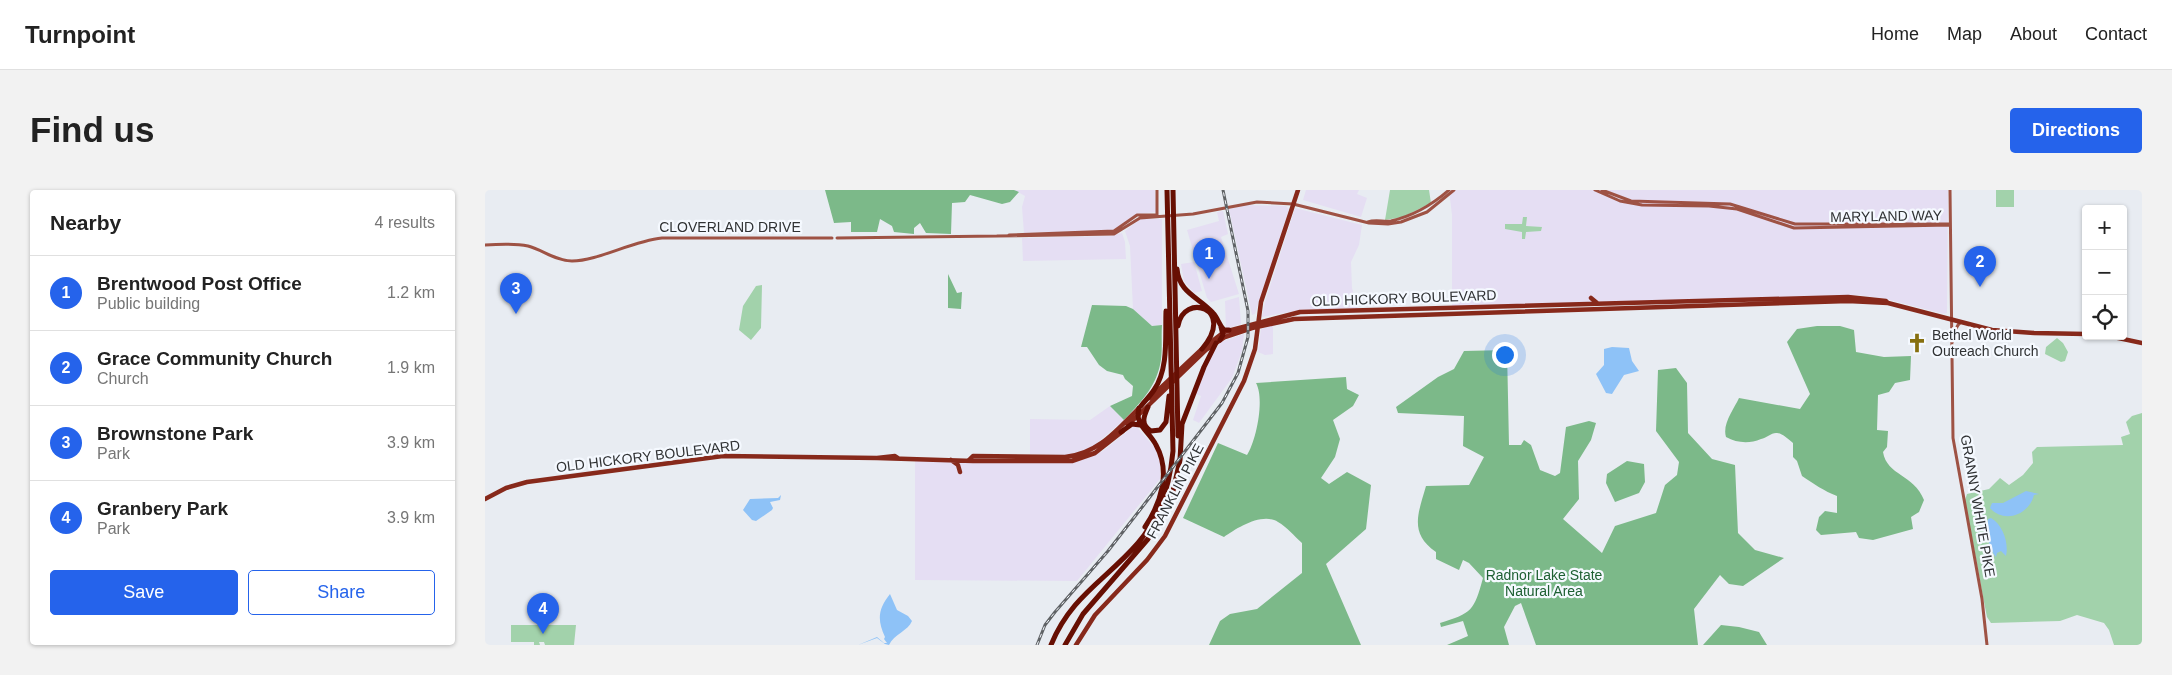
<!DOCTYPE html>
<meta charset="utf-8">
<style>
:root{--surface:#fff;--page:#f2f2f2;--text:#222;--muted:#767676;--line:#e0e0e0;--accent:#2563eb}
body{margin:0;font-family:Helvetica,sans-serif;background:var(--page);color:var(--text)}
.controls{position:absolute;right:15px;top:15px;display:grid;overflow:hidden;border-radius:5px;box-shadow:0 1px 4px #0004}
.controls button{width:45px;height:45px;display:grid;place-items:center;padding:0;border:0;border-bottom:1px solid var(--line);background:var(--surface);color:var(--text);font:25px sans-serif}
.you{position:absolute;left:1019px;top:164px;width:18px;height:18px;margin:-12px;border:4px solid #fff;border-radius:50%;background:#1a73e8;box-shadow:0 0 0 8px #1a73e833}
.badge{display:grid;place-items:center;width:32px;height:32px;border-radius:50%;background:var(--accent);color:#fff;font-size:16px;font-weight:700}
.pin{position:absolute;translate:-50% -41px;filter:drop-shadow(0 1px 2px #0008)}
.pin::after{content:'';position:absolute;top:26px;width:18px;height:15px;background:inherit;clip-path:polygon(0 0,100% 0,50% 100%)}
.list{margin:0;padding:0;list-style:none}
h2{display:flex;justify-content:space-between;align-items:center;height:65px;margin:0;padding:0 20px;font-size:21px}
h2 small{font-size:16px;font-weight:400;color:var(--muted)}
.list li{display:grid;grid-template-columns:32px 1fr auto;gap:15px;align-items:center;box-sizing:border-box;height:75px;padding:0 20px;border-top:1px solid var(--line)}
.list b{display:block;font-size:19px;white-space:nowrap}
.list p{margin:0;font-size:16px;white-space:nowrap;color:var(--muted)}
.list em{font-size:16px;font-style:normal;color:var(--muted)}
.actions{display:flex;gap:10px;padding:15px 20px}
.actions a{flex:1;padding:11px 0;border:1px solid var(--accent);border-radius:5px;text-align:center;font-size:18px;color:var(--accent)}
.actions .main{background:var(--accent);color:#fff}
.icon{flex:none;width:28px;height:28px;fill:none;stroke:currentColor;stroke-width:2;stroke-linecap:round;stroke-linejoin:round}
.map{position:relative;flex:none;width:1657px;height:455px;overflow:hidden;border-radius:5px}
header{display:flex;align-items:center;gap:30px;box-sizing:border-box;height:70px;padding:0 25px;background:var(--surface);border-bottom:1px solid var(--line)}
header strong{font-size:24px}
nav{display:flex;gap:28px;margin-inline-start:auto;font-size:18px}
.intro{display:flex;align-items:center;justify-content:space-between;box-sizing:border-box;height:120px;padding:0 30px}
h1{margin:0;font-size:35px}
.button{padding:12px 22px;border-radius:5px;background:var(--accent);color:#fff;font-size:18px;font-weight:700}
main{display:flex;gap:30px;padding:0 30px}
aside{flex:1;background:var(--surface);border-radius:5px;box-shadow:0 1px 4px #0004}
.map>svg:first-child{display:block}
.commercial{fill:#e5def3}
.green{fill:#a2d2ab}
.forest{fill:#7cb989}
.water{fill:#8ec2f7}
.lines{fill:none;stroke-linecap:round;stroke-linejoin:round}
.secondary{stroke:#9e5244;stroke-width:3}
.primary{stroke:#87291b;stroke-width:4.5}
.highway{stroke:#670f03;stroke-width:5}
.rail-casing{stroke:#5f6265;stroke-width:3}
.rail{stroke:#f5f9ff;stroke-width:1;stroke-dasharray:4;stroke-linecap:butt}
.labels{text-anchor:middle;stroke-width:4.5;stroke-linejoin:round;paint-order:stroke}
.street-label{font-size:14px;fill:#303234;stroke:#f5f9ff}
.poi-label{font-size:14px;fill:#303234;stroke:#f5f9ff;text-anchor:start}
.park-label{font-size:14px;fill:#1e6033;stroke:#f5f9ff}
</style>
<header>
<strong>Turnpoint</strong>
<nav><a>Home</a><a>Map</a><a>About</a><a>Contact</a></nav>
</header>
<div class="intro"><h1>Find us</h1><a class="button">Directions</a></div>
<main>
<aside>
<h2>Nearby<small>4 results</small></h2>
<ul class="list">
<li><span class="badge">1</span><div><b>Brentwood Post Office</b><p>Public building</p></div><em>1.2 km</em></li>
<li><span class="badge">2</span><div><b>Grace Community Church</b><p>Church</p></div><em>1.9 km</em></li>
<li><span class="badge">3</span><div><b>Brownstone Park</b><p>Park</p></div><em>3.9 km</em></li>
<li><span class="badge">4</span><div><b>Granbery Park</b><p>Park</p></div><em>3.9 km</em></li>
</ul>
<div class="actions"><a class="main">Save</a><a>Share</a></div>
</aside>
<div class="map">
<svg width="1657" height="455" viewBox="0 0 1657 455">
<rect width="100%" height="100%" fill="#e8ecf2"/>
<path class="commercial" d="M529 0H670L671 22 651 24 635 37 627 40 539 43 537 17 540 6Z
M821 0H874L872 4 882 8 876 27 818 10Z
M964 0H1463L1462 123 1459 124 1401 109 1373 105 967 117V25Z
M759 15 801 16 804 19 770 124 767 125 744 19Z
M810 18 877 35 874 55 866 72 867 98 873 119 817 120 777 127 780 112Z
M738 21 743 44 736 47 754 104 726 112 722 108 702 40 734 31 732 22Z
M655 29H677V135L667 136 648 119 645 56 640 41Z
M637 43 640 52 641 69 538 71 537 48 625 46Z
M709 72 717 101 709 103 699 91 696 74Z
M754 107 756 134 741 139 740 111Z
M788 135V164L780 165 773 162 776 139Z
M759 144 757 161 747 188 714 233 708 230 716 206 711 204 727 164 736 152Z
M625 216 639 230 605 259 583 265 545 264V229L605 230Z
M650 235 670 258 675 273V289L592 391 430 390V271H594L618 261Z"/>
<path class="green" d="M905 0H944L946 13 918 27 900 30Z
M1511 0H1529V17H1511Z
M1038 27H1042L1041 36 1057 37 1056 41 1041 42 1040 49H1037V42L1020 39V34H1037Z
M277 95 276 138 266 150 254 140 258 116 271 96Z
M1572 148 1578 153 1583 162 1580 171 1576 172 1560 164 1561 157Z
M1657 223V455H1629L1624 440 1619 433 1592 425 1575 431 1506 433 1502 427 1499 412 1480 310 1482 304 1504 299 1515 288 1524 295 1538 285 1548 273 1547 262 1552 257 1638 255 1636 247 1645 244 1641 232 1647 226Z
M26 435H91L89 455H60L59 452H54L55 455H49V452H26Z"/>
<path class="forest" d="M340 0H529L534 2 525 12 517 14 485 5 480 12 467 13 466 44 441 43 435 33 429 38V44L409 42 407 36 395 29 392 42H366V32L349 33Z
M463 84 472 103 477 102 476 119 463 118Z
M607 115 641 116 648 119 667 136 677 135C676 148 678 162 675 175 670 198 655 213 639 230L625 216 647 206 648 196 640 189 638 185 622 181 614 175 602 157H596Z
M1332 136H1355L1369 140 1371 162 1399 167 1426 166 1425 190 1410 193 1404 202 1393 205 1392 240 1403 241 1402 257 1398 262C1402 286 1429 284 1439 310L1434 322 1426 327 1428 339 1388 350 1374 348 1371 342 1336 345 1331 340 1334 327 1340 321 1352 323V306C1339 301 1329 294 1317 286L1312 271 1308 267V253C1303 249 1296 242 1291 243 1286 243 1281 248 1276 249 1264 254 1252 253 1241 247 1237 234 1249 219 1254 208L1315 219 1325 204 1302 152 1312 139Z
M1022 160 1024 255H1036L1039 250 1046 255 1055 280 1070 286 1075 283 1081 237 1104 231 1111 233 1106 250 1093 271 1094 309 1078 329 1117 363 1130 336 1171 323 1180 295 1192 285 1194 272 1171 241 1173 180 1191 178 1202 193 1203 243 1227 269 1250 275 1253 343 1270 360 1299 368 1258 396 1244 394 1235 385 1209 419 1213 455H1051L1036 413 1030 416 1019 437 1024 455H962L983 446 978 431 956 437 955 433C987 423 989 421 998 388L984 373 978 370 974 380 951 369V362C924 343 933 324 941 296L984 295 999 267 978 256 979 226 913 223 911 217 953 187 969 179 979 161Z
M861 187 862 199 874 205 868 216 848 230 855 249 850 267 836 288 844 294 862 282 886 295 881 339 841 374 876 455H724L735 431 745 424 772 419 817 383V353C809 346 802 337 793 332 777 322 752 338 739 347L698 328 733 253 762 265C771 251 780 209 771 193Z
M1142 271 1159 274 1160 292 1154 303 1130 312 1121 293 1122 284Z
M1236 435 1254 437 1274 442 1282 455H1218Z"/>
<path class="water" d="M1127 157 1144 158 1147 171 1154 181 1139 185 1127 204 1121 203 1111 184 1119 175V159Z
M1541 301 1554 304 1549 305C1544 325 1519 334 1505 318L1507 313H1518Z
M296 305 295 310 285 312 288 318 287 320 271 331 267 330 258 320 265 309 293 308Z
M1506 328C1518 335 1524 353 1521 366L1516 361 1512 363 1511 367C1503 358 1501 340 1503 329Z
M405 404 412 420 423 426 427 431C423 441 409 444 404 455L400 454 392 448 373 455 392 447 399 453H402L399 449 400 447C392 430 393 419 405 404Z"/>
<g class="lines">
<path class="secondary" d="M672 0V26
M1110 0 1135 11 1157 15 1224 16 1252 19 1309 38 1465 35
M1117 0 1146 11 1245 14 1310 34H1465
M1465 0 1468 248 1497 409 1502 455
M883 32C890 29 898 32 906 31 928 26 947 15 964 0
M524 45 629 41 652 25H672
M512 46 629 44 655 28 708 24 772 12 808 14 884 33 903 34 916 32 942 22 969 0
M352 48 513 46
M0 55C14 54 29 53 43 56 58 60 71 71 87 71 113 71 147 51 177 48H347
M1468 151C1473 145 1468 138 1475 133"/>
<path class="primary" d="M1106 108 1112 113
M1624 146 1657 153
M665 208 717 159 739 142 815 122 1363 107 1401 111 1403 113 1507 140 1549 143 1601 144
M643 235 721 160 740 147 767 138 809 129 1363 111 1403 113
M392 268 488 271H587L610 263 638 241
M466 270 473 275 475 282
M484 270 488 266 580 267C613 264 632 240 654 218
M0 309 21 298 42 292 238 266 392 268 410 266 413 268
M591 455 610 425 662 370 680 346 759 191 770 159 776 112 813 0"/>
<path class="highway" d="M688 0 693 246
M692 79C694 103 714 107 728 123 733 128 734 135 739 140H744
M693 136C698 102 752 118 717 159
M735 150 738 145 736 137
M656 216C660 211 665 206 669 200 684 178 680 147 681 121
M663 217C659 226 655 234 666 241L675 240 681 232 684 206
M654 218C649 235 664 241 671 255 686 282 676 313 660 337
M636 242 647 234 655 235
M566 455C586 406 621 390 653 353 675 327 685 295 688 261L682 0
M580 455 598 424 663 349 686 310 695 270 697 234 719 177 731 153"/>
<defs>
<path id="rail" d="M552 455 560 435 570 422 623 361 658 316 737 213 753 183 763 147V121L738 0"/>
</defs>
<use href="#rail" class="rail-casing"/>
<use href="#rail" class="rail"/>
</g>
<defs>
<symbol id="church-bare" viewBox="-9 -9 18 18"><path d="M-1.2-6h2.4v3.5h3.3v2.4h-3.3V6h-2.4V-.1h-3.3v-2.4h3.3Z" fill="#866f0f" stroke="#f5f9ff" stroke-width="2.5" paint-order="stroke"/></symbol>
</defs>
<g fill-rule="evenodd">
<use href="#church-bare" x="1418" y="139" width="28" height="28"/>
</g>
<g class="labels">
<g class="street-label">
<text transform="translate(1401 26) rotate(-1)" y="5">MARYLAND WAY</text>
<text x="245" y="42">CLOVERLAND DRIVE</text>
<text transform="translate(919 108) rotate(-2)" y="5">OLD HICKORY BOULEVARD</text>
<text transform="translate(163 266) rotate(-7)" y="5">OLD HICKORY BOULEVARD</text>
<text transform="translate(690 301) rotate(-62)" y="5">FRANKLIN PIKE</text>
<text transform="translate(1493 316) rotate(80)" y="5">GRANNY WHITE PIKE</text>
</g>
<g class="poi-label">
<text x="1447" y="150">Bethel World<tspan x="1447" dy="16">Outreach Church</tspan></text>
</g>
<g class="park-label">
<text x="1059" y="390">Radnor Lake State<tspan x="1059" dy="16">Natural Area</tspan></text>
</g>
</g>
</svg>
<div class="controls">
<button>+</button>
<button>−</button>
<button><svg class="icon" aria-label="locate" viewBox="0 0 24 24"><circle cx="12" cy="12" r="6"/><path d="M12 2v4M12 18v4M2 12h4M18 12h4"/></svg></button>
</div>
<div class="you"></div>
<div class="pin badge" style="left:724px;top:89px">1</div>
<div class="pin badge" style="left:1495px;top:97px">2</div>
<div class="pin badge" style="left:31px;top:124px">3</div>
<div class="pin badge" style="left:58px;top:444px">4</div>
</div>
</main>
